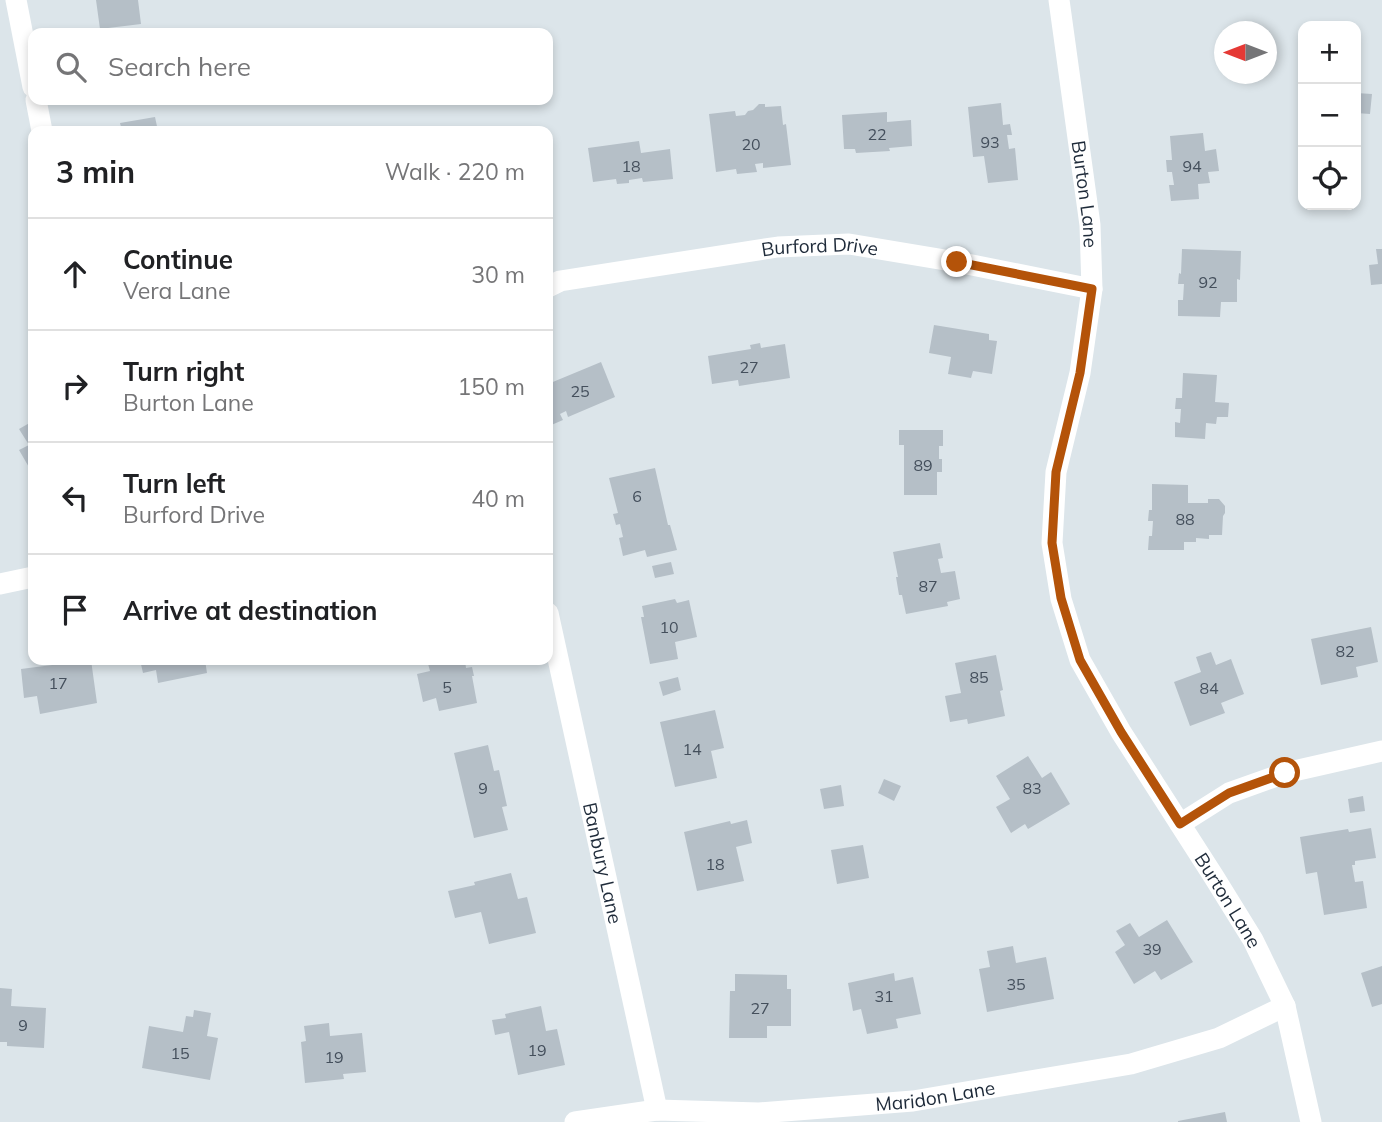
<!DOCTYPE html>
<meta charset="utf-8">
<style>
:root{--surface:#fff;--page:#f2f2f2;--text:#202124;--muted:#757577;--line:#e0e0e0}
body{margin:0;font-family:Mulish,sans-serif;background:var(--page);color:var(--text)}
.controls{position:absolute;right:21px;top:21px;display:grid;overflow:hidden;border-radius:14px;box-shadow:0 4px 10px #0003}
.controls button{width:63px;height:63px;display:grid;place-items:center;padding:0;border:0;border-bottom:2px solid var(--line);background:var(--surface);color:var(--text);font:35px sans-serif}
.compass{position:absolute;left:1214px;top:21px;width:63px;height:63px;border-radius:50%;background:var(--surface);box-shadow:0 4px 10px #0003;rotate:270deg}
.stop{position:absolute;width:21px;height:21px;margin:-16px;border:5px solid #b45309;border-radius:50%;background:#fff}
.stop.end{background:#b45309;border-color:#fff;box-shadow:0 2px 7px #0008}
.list{margin:0;padding:0;list-style:none}
h2{display:flex;justify-content:space-between;align-items:center;height:91px;margin:0;padding:0 28px;font-size:30px}
h2 small{font-size:23px;font-weight:400;color:var(--muted)}
.list li{display:grid;grid-template-columns:46px 1fr auto;gap:21px;align-items:center;box-sizing:border-box;height:112px;padding:0 28px;border-top:2px solid var(--line)}
.list b{display:block;font-size:26px;white-space:nowrap}
.list p{margin:0;font-size:23px;white-space:nowrap;color:var(--muted)}
.list em{font-size:23px;font-style:normal;color:var(--muted)}
.icon{flex:none;width:38px;height:38px;fill:none;stroke:currentColor;stroke-width:2;stroke-linecap:round;stroke-linejoin:round}
.map{position:relative;flex:none;width:1382px;height:1122px;overflow:hidden}
.search{position:absolute;background:var(--surface);box-shadow:0 4px 10px #0003;left:28px;top:28px;width:525px;height:77px;display:flex;align-items:center;gap:18px;box-sizing:border-box;padding:0 24px;border-radius:14px;color:var(--muted);font-size:26px}
.panel{position:absolute;background:var(--surface);box-shadow:0 4px 10px #0003;left:28px;top:126px;width:525px;height:539px;border-radius:14px}
.map>svg:first-child{display:block}
.building{fill:#b5bfc7}
.lines{fill:none;stroke-linecap:round;stroke-linejoin:round}
.minor{stroke:#fff;stroke-width:21}
.route{stroke:#b45309;stroke-width:9}
.labels{text-anchor:middle;stroke-width:7;stroke-linejoin:round;paint-order:stroke}
.number-label{font-size:16px;fill:#444f5c}
.street-label{font-size:19px;fill:#1e2a39;stroke:#edf3f6}
</style>
<div class="map">
<svg width="1382" height="1122" viewBox="0 0 1382 1122">
<rect width="100%" height="100%" fill="#dce5ea"/>
<path class="building" d="M96 0H138L141 24 100 29Z
M1356 93 1372 94 1370 114 1356 113Z
M1001 103 1003 125 1010 124 1012 135H1007L1009 149 1015 148 1018 180 988 183 984 156 973 157 968 107Z
M759 104H765V107L781 106 783 125 786 124 791 165 763 168V163L755 164 757 172 737 174 736 169 716 172 709 114 735 111 736 116 745 115 748 111 753 110Z
M887 112V122L911 120 912 146 889 148 890 151 856 153 855 149H844L842 115Z
M155 117 158 131H122L120 123Z
M1203 133 1205 151 1216 149 1219 171 1208 172 1210 183 1198 184 1199 199 1171 201 1169 185H1174L1172 172H1167L1166 160H1172L1170 136Z
M639 141 641 153 670 149 673 179 643 182 642 178 629 180V183L617 184 616 179 593 182 588 148Z
M1182 249 1241 251 1240 280 1237 279V302H1221L1220 317 1178 316V300H1183L1184 284H1178L1179 273 1181 274Z
M1376 249H1382V284L1371 285 1369 265 1378 264Z
M934 325 989 334V340L997 341 992 374 973 371 971 378 948 374 951 357 929 353Z
M760 343 761 348 785 344 790 378 739 386 738 380 712 384 708 356 751 349 750 345Z
M601 362 615 397 568 417 566 411 560 414 563 420 549 426 548 384Z
M1183 373 1217 375 1215 402 1229 403 1228 417H1217L1216 424 1206 423 1205 439 1175 437V422L1180 423 1181 409H1175L1176 398H1182Z
M33 421V466L30 469 19 450 29 445 19 429Z
M899 430H943V446H939V459H942V472H937V495H904V445H899Z
M655 468 668 525H670L677 550 647 557 645 550 623 556 619 538 623 537 620 524 616 525 613 514 618 513 609 478Z
M1152 484 1188 485V503H1208V499H1219L1225 506V513L1223 516 1222 535H1209V539L1196 538V542H1184V550H1148L1149 536H1152L1153 521H1148L1149 510H1152Z
M940 543 943 558 938 559 941 573 955 571 960 599 947 602 948 606 906 614 902 595H899L896 577H898L893 552Z
M671 562 674 574 655 578 652 566Z
M675 599 677 603 689 600 697 637 675 642 678 659 650 664 641 617H644L642 606Z
M1371 627 1378 662 1356 667 1358 677 1321 685 1311 639Z
M1211 652 1216 665 1231 659 1244 694 1221 703 1225 713 1190 726 1174 682 1201 672 1196 657Z
M996 655 1003 690 1000 691 1005 716 968 724 967 719 950 722 945 696 961 693 955 663Z
M91 660 97 703 40 714 37 696 24 698 21 669Z
M140 660H205L207 673 158 683 156 670 143 673Z
M427 660H465L466 668 472 667 474 676H472L477 703 439 711 436 698 423 702 417 674 430 671Z
M678 677 681 690 663 696 659 682Z
M715 710 724 748 711 751 717 778 675 787 660 722Z
M488 745 494 771 499 770 507 806 502 807 508 830 474 838 454 753Z
M1028 756 1042 778 1051 772 1070 804 1028 829 1025 824 1011 833 996 807 1010 799 996 776Z
M884 779 901 786 894 801 878 793Z
M841 785 844 806 824 809 820 789Z
M1363 796 1365 811 1350 813 1348 799Z
M747 820 752 843 736 847 744 881 697 891 684 832 730 821 731 824Z
M1371 828 1376 858 1355 861V865H1352L1355 882 1363 881 1367 908 1324 915 1317 872 1306 874 1300 837 1348 829 1349 832Z
M863 845 869 878 837 884 831 850Z
M511 873 518 899 527 897 536 933 489 944 481 912 455 918 448 891 475 885 474 882Z
M1167 920 1193 962 1161 980 1155 971 1134 984 1115 952 1125 945 1116 931 1130 923 1139 937Z
M1013 946 1016 963 1046 957 1054 999 987 1012 979 969 990 967 987 951Z
M1382 966V1004L1372 1007 1361 973Z
M894 973 895 981 913 977 921 1014 896 1019 898 1028 867 1034 861 1009 853 1011 848 983Z
M735 974 787 975V989H791V1026H767V1038H729L730 991H735Z
M0 988 12 989 11 1006 46 1008 44 1048 7 1046V1042H0Z
M541 1006 546 1031 557 1029 565 1065 518 1075 509 1032 495 1035 492 1020 506 1018 505 1014Z
M194 1010 211 1013 207 1036 218 1038 210 1080 142 1068 149 1026 183 1032 186 1016 193 1017Z
M329 1023 330 1036 362 1033 366 1072 343 1074 344 1079 305 1083 301 1042 306 1041 304 1026Z
M1225 1112 1227 1122H1178V1121Z"/>
<g class="lines">
<g class="minor">
<path d="M16 0 33 87"/>
<path id="s1" d="M1059 0 1090 225 1092 289 1080 373 1056 472 1052 543 1061 599 1080 660 1121 732 1214 877 1253 940 1285 1006 1311 1122"/>
<path d="M36 100 42 131"/>
<path id="s2" d="M548 287 560 281 778 247 849 244 957 262 1092 289"/>
<path d="M0 584 33 577"/>
<path id="s3" d="M548 613 657 1110"/>
<path d="M1180 824 1229 793 1285 773 1382 751"/>
<path id="s4" d="M575 1122 657 1110 759 1113 913 1101 1131 1064 1219 1038 1285 1006"/>
</g>
</g>
<g class="lines">
<path class="route" d="M957 262 1092 289 1080 373 1056 472 1052 543 1061 598 1080 660 1121 732 1180 824 1229 793 1285 773"/>
</g>
<g class="labels">
<g class="number-label">
<text x="877" y="140">22</text>
<text x="990" y="148">93</text>
<text x="751" y="150">20</text>
<text x="631" y="172">18</text>
<text x="1192" y="172">94</text>
<text x="1208" y="288">92</text>
<text x="749" y="373">27</text>
<text x="580" y="397">25</text>
<text x="923" y="471">89</text>
<text x="637" y="502">6</text>
<text x="1185" y="525">88</text>
<text x="928" y="592">87</text>
<text x="669" y="633">10</text>
<text x="1345" y="657">82</text>
<text x="979" y="683">85</text>
<text x="58" y="689">17</text>
<text x="447" y="693">5</text>
<text x="1209" y="694">84</text>
<text x="692" y="755">14</text>
<text x="483" y="794">9</text>
<text x="1032" y="794">83</text>
<text x="715" y="870">18</text>
<text x="1152" y="955">39</text>
<text x="1016" y="990">35</text>
<text x="884" y="1002">31</text>
<text x="760" y="1014">27</text>
<text x="23" y="1031">9</text>
<text x="537" y="1056">19</text>
<text x="180" y="1059">15</text>
<text x="334" y="1063">19</text>
</g>
<g class="street-label">
<text dy="7" stroke="none"><textPath href="#s1" startOffset="196">Burton Lane</textPath></text>
<text dy="7" stroke="none"><textPath href="#s2" startOffset="276">Burford Drive</textPath></text>
<text dy="7" stroke="none"><textPath href="#s3" startOffset="256">Banbury Lane</textPath></text>
<text dy="7" stroke="none"><textPath href="#s1" startOffset="952">Burton Lane</textPath></text>
<text dy="7" stroke="none"><textPath href="#s4" startOffset="362">Maridon Lane</textPath></text>
</g>
</g>
</svg>
<div class="controls">
<button>+</button>
<button>−</button>
<button><svg class="icon" aria-label="locate" viewBox="0 0 24 24"><circle cx="12" cy="12" r="6"/><path d="M12 2v4M12 18v4M2 12h4M18 12h4"/></svg></button>
</div>
<svg class="compass" viewBox="-18 -18 36 36"><path d="M0-13l5 13h-10z" fill="#e53935"/><path d="M0 13l5-13h-10z" fill="#757577"/></svg>
<div class="stop" style="left:1285px;top:773px"></div>
<div class="stop end" style="left:957px;top:262px"></div>
<div class="search"><svg class="icon" aria-label="search" viewBox="0 0 24 24"><circle cx="10" cy="10" r="6"/><path d="M15 15l6 6"/></svg>Search here</div>
<section class="panel">
<h2>3 min<small>Walk · 220 m</small></h2>
<ul class="list">
<li><svg class="icon" aria-label="ahead" viewBox="0 0 24 24"><path d="M12 20V5M6 11l6-6 6 6"/></svg><div><b>Continue</b><p>Vera Lane</p></div><em>30 m</em></li>
<li><svg class="icon" aria-label="right" viewBox="0 0 24 24"><path d="M7 20v-9h11M14 6l5 5-5 5"/></svg><div><b>Turn right</b><p>Burton Lane</p></div><em>150 m</em></li>
<li><svg class="icon" aria-label="left" viewBox="0 0 24 24"><path d="M17 20v-9H6M10 6l-5 5 5 5"/></svg><div><b>Turn left</b><p>Burford Drive</p></div><em>40 m</em></li>
<li><svg class="icon" aria-label="arrive" viewBox="0 0 24 24"><path d="M6 21V4h12l-3 4 3 4H6"/></svg><div><b>Arrive at destination</b></div></li>
</ul>
</section>
</div>
